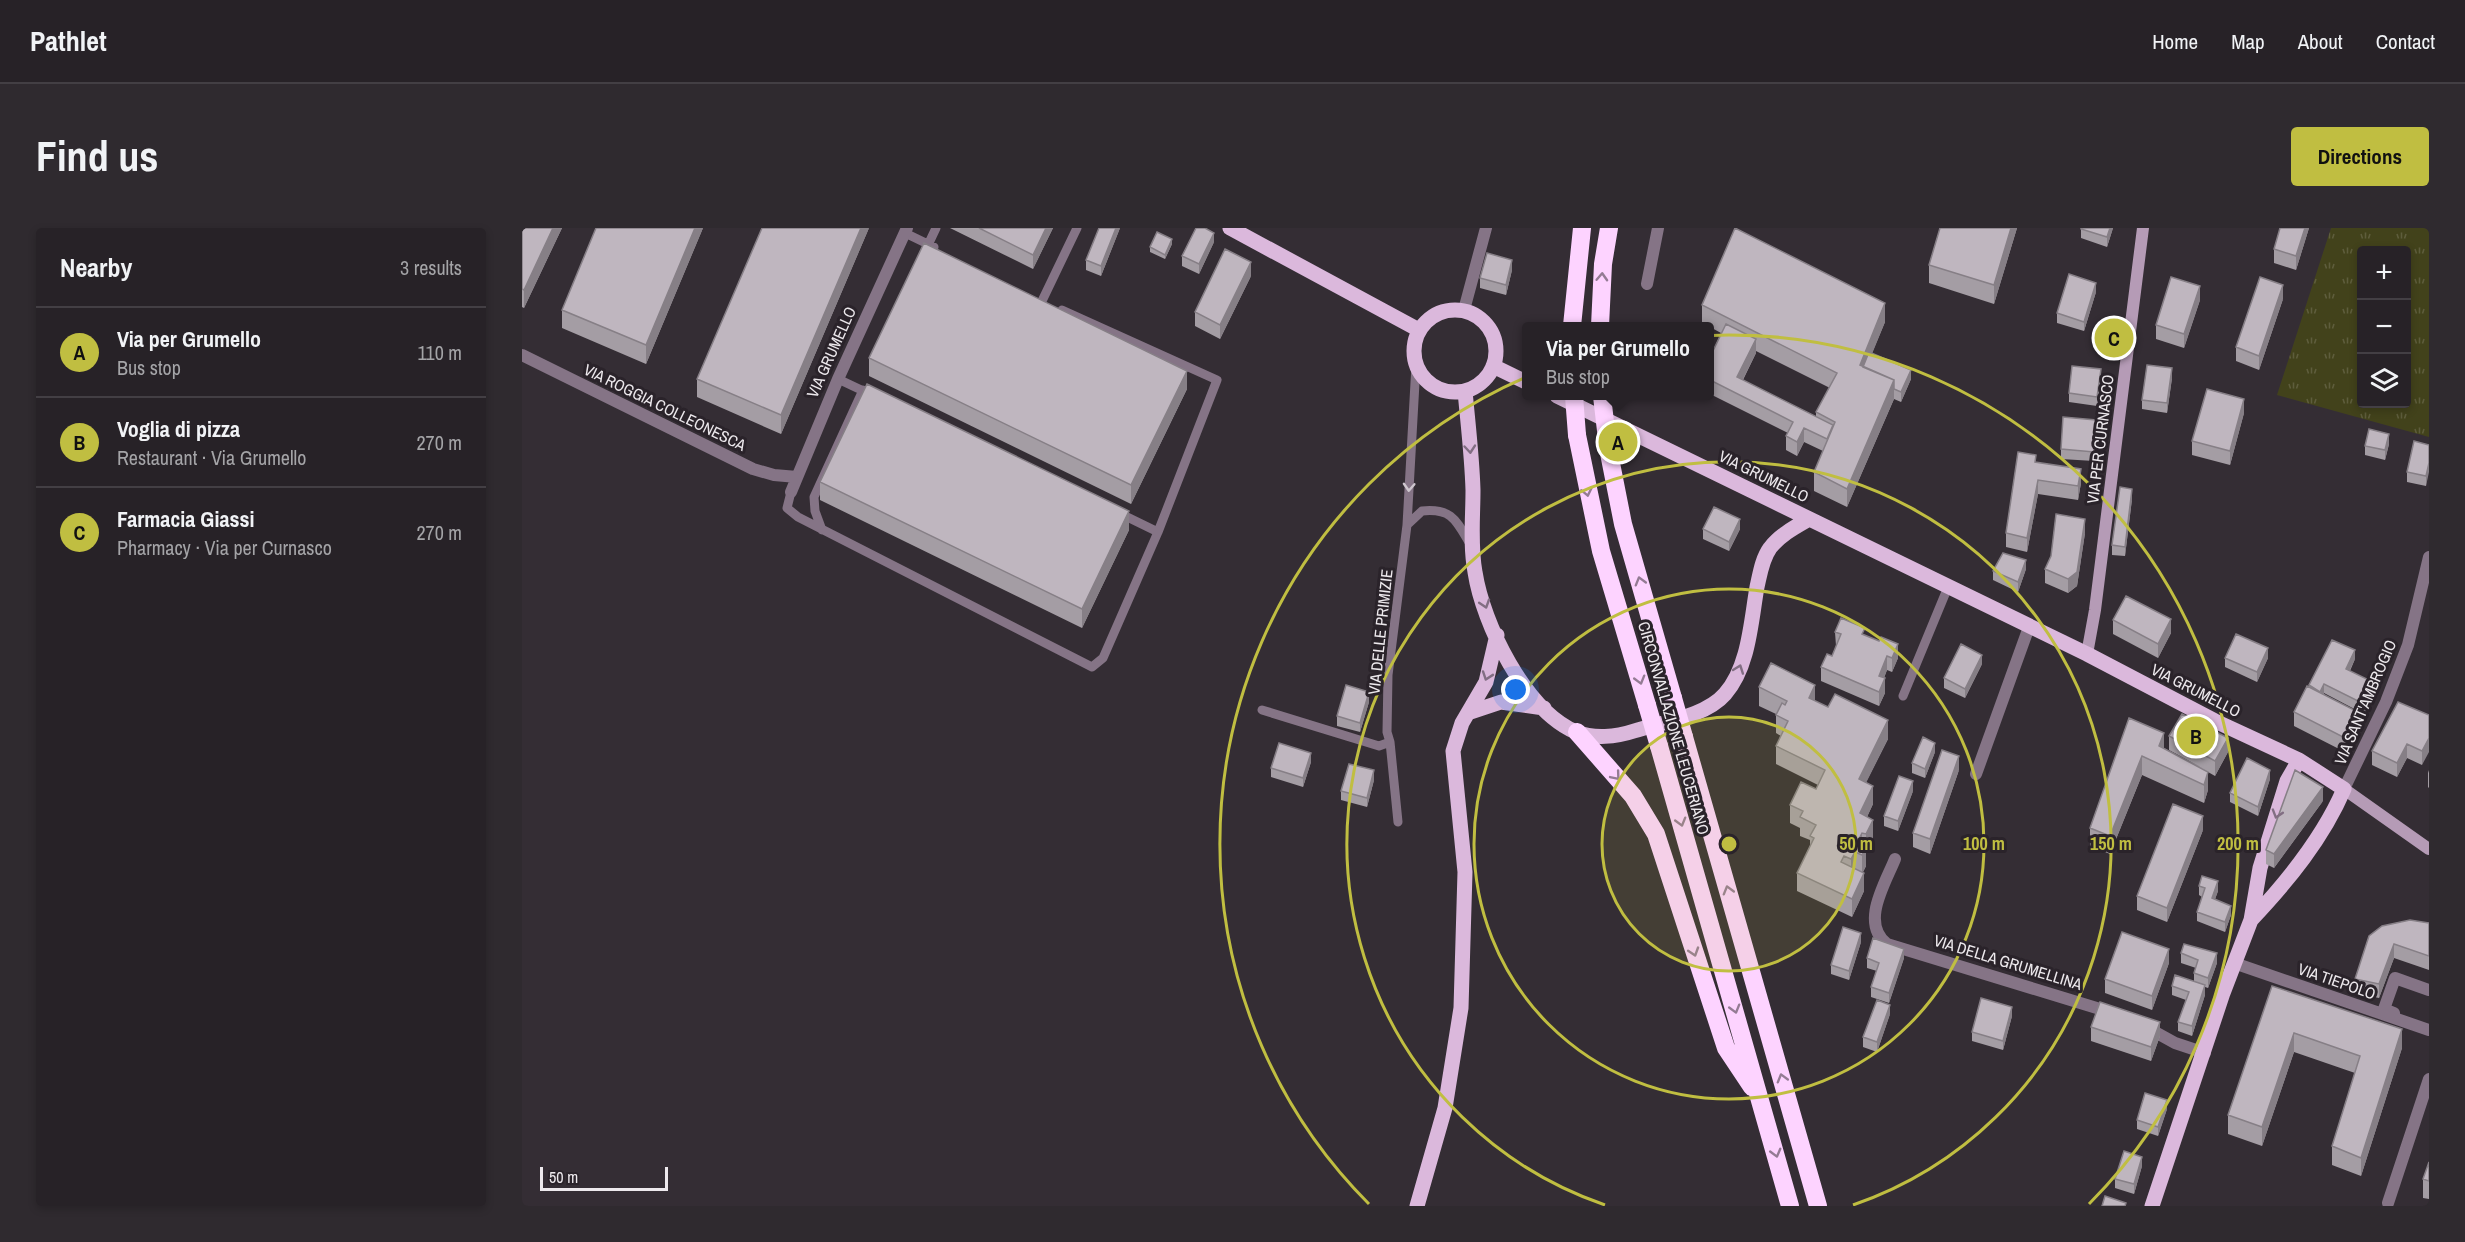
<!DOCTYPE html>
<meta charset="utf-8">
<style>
:root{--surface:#272227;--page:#2f2a2f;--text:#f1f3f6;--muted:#a4a4a7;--line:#433f44;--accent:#c0be41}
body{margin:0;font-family:"Archivo Narrow",sans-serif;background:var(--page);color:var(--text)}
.controls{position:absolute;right:18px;top:18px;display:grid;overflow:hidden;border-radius:6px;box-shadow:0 3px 9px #0003}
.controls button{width:54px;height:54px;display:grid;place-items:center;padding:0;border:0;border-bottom:2px solid var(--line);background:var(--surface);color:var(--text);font:30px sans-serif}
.scale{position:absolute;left:18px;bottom:15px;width:128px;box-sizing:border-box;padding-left:6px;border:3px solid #ede9ed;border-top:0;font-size:16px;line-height:21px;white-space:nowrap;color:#ede9ed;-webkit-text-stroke:4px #2a232a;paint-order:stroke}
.you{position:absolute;left:994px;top:462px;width:21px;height:21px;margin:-15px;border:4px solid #fff;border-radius:50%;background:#1a73e8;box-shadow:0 0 0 9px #1a73e833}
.badge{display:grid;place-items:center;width:39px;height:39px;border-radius:50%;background:var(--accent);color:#111;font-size:20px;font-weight:700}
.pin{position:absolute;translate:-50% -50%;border:3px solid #fff;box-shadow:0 2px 6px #0006}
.popup{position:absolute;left:1000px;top:94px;width:192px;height:78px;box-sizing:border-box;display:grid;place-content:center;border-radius:6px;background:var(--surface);filter:drop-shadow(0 2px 4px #0005);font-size:20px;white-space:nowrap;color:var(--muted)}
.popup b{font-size:22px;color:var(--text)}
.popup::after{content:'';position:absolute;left:50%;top:100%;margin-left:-12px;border:12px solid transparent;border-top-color:var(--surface)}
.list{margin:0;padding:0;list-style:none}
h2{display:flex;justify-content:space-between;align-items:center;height:78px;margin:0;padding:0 24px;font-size:26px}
h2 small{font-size:20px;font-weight:400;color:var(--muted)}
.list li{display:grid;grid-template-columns:39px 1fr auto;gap:18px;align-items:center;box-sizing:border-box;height:90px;padding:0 24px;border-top:2px solid var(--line)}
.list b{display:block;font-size:22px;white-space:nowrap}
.list p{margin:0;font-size:20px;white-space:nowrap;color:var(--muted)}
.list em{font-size:20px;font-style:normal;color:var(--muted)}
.icon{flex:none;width:33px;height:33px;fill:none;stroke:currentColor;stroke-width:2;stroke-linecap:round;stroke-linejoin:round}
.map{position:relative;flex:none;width:1907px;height:978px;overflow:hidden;border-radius:6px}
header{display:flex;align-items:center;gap:36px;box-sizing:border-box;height:84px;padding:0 30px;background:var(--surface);border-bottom:2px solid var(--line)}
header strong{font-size:28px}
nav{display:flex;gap:33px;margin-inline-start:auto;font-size:21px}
.intro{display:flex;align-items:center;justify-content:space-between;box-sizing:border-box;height:144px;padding:0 36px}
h1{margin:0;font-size:42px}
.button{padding:15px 27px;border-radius:6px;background:var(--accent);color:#111;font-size:21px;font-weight:700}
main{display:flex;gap:36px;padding:0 36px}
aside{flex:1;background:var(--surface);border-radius:6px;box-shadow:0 3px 9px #0003}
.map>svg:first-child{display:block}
.park{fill:url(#park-tufts);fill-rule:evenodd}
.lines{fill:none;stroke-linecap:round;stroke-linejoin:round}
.lane{stroke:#857486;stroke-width:9}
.street{stroke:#857486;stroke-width:12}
.secondary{stroke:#b59bb6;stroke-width:12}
.primary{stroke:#dbb8dc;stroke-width:15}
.highway{stroke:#fdd3ff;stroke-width:18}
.highway-bridge{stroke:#fdd3ff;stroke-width:18}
.wall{fill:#a49da4;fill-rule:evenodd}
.shaded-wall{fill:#867f86}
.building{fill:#bfb6bf;stroke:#867f86;stroke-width:1.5}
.oneway{stroke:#947b94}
.oneway2{stroke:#826e83}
.oneway3{stroke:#cec6ce}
.ring{fill:none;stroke:#c0be41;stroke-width:3}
.labels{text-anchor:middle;stroke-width:6;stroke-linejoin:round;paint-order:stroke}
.street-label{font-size:16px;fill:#ede9ed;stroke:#2a232a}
.centre{fill:#c0be41;stroke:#2a232a;stroke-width:3}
.ring-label{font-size:18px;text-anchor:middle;font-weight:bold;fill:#c0be41;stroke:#2a232a;stroke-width:6;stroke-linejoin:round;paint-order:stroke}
</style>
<header>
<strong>Pathlet</strong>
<nav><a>Home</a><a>Map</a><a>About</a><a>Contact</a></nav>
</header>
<div class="intro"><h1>Find us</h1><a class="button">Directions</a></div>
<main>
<aside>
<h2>Nearby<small>3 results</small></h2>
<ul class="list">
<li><span class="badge">A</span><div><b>Via per Grumello</b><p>Bus stop</p></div><em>110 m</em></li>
<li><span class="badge">B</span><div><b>Voglia di pizza</b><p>Restaurant · Via Grumello</p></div><em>270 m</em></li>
<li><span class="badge">C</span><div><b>Farmacia Giassi</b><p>Pharmacy · Via per Curnasco</p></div><em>270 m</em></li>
</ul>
</aside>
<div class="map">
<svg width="1907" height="978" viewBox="0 0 1907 978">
<defs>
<pattern id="park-tufts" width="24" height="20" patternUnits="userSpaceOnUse" patternTransform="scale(1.5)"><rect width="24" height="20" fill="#42421b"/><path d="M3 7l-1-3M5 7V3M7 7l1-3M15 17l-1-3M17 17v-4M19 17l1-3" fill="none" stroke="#5e5d3c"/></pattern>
</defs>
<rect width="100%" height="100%" fill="#342d34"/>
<path class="park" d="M1809 0H1907V209L1755 167ZM1840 22H1884V176H1840Z"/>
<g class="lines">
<path class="lane" d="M383 5 412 19
M406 17 414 0
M520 73 555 0
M316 151 352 168
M269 264 265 280 276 289 570 439 581 430 636 304 695 152 540 82
M597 285 636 304
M885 297 900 283C930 280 934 292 948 316
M300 302 293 283 292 269 341 162
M1381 468 1426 359
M740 482 857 518 868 514 865 504 866 447 885 297 894 137
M868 514 876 594"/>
<path class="street" d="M1125 56 1136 0
M942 82 964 0
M0 127 231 241 252 247 275 249
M269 264 316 151 385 0
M1454 546 1507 399
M1822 561 1864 474 1886 417 1907 329
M1373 631C1363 656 1338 695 1365 716L1591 785
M1712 735 1907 802
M1872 785 1862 781 1873 750 1907 762
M1624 799 1653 815 1683 825
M1866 975 1907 851"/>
<path class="secondary" d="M1565 426 1573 382 1621 0
M1822 561 1907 621"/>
<path class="primary" d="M708 0 897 102
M892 123a41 41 0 1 1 82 0a41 41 0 1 1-82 0Z
M971 138 1004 154
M943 163C946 196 950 229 951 262 951 289 948 317 953 344 961 396 1003 482 1054 504 1072 511 1094 509 1112 503 1140 494 1183 489 1203 466 1227 439 1229 393 1235 359 1238 346 1240 331 1248 320 1258 307 1273 299 1287 291
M1035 168 1565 426 1693 493 1777 532 1822 561C1801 610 1766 653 1729 692
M946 485 979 474 1022 480
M895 978 923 880 939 780 943 644 931 523 940 495 964 454 975 407
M1630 978 1701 765 1729 692 1738 640 1765 553 1777 532"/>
<path class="highway" d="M1050 98 1060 0
M1078 98 1081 36 1087 0
M1055 207 1079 323 1125 477
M1086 220 1101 296 1151 470
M1055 504 1111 568 1134 606 1204 820 1230 859
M1162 509 1296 978
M1137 518 1268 978"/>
<path class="highway-bridge" d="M1052 168 1055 207
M1080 168 1086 220
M1151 470 1162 509
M1125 477 1137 518"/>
</g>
<path class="wall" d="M0 0H40L2 80 0 79Z
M181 0 124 136 40 100V82Z
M347 0 259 206 175 169V151Z
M428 0H531L511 41Z
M598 0 579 48 564 42V32Z
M1418 0H1495L1472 76 1407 55V37Z
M1559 0H1591L1585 19 1559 10Z
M1787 0 1774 42 1752 35V21Z
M692 14 677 46 660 38V28Z
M650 16 643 31 628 24V19Z
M990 42 984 67 958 60V50Z
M729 48 698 111 673 98V84Z
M1574 64 1562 103 1535 95V85Z
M1761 71 1737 142 1714 133V119Z
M1678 72 1662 120 1634 111V97Z
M1180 77 1363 94 1350 125 1389 151 1379 174 1372 171 1325 279 1292 263V244L1301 223 1282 214 1275 228 1264 222V208L1266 205 1188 166V129L1199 105 1188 99 1180 96ZM1234 123 1308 160 1294 184V189L1221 152 1234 125Z
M347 130 665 161 609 276 347 148Z
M1650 150 1645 185 1620 181V172Z
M1579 151 1575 178 1547 174V165Z
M1117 168H1127L1125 171Z
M1722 185 1708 237 1670 227V213Z
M1574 201 1572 233 1539 231V221Z
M1867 216 1863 232 1843 227V218Z
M1907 217 1904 258 1885 254V244Z
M1514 234 1559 255 1556 272 1516 266 1505 324 1484 319V305Z
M298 254 607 302 560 400 298 272Z
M1610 271 1603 328 1590 327V317Z
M1181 301H1218L1207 323 1181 311Z
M1563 305 1555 358 1546 365 1523 355V341Z
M1504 341 1496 364 1471 352V343Z
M1591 392 1649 405 1636 430 1591 406Z
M1313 404 1343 407 1376 430 1370 444 1365 442 1362 450 1363 465 1357 478 1299 453V439L1310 428 1314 418Z
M1703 430H1746L1735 454 1703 439Z
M1833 431 1828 443 1853 464 1842 486 1802 465V466L1836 498 1823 524 1772 498V484L1787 459V457Z
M1460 436 1443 470 1422 460V450Z
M1237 459 1293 473 1366 511 1344 554 1351 576 1345 589 1351 610 1344 624V638L1341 644 1342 663 1330 689 1275 663V645L1288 618V612L1278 608V600L1268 595V577L1294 561 1296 557 1254 536V518L1259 508 1254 505V486L1237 478Z
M847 474 838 504 815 498V488Z
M1907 487 1900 537 1885 530 1875 549 1850 537V523Z
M1607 490 1642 520 1682 541 1647 522V508L1706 524 1693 548 1686 544V562L1682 575 1620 547 1588 626 1568 618V600Z
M1413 524 1403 550 1390 545V535Z
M789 534 781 559 749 549V540Z
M1437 542 1408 626 1391 619V605Z
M1907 542V560L1906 559V545Z
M1748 551 1736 588 1708 574V565Z
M852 552 845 579 819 572V563Z
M1391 563 1376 603 1362 598V588Z
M1801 573 1752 640 1744 636V622Z
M1681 602 1645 694 1615 682V668Z
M1677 658 1696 663 1693 671 1709 687 1703 704 1675 693V684L1680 669 1677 667Z
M1907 695V742L1872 730 1857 770 1833 765V751L1847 708Z
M1339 714 1327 752 1309 746V737Z
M1659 725 1695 735 1686 760 1683 759V767L1670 808 1656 803V794L1664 772 1650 767V758L1672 754V745L1674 740 1659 735Z
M1345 730H1382L1367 775 1349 769V759L1355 743 1345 740Z
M1647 735 1630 782 1583 765V751Z
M1750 758 1880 820 1839 948 1810 937V918L1833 845 1772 824 1740 918 1706 906V887Z
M1368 786 1355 824 1341 819V809Z
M1490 788 1481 822 1450 813V804Z
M1569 799 1638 808 1629 833 1569 813Z
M1645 881 1636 908 1615 901V892Z
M1907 934V971L1901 970V951Z
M1620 938 1612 966 1593 960V951Z"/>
<path class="shaded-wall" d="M31 0H40L2 80V62Z
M173 0H181L124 136V117Z
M339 0H347L259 206V187Z
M524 0H531L511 41V27Z
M594 0H598L579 48V38Z
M1489 0H1495L1472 76V57Z
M1588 0H1591L1585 19V9Z
M1783 0H1787L1774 42V28Z
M692 5V14L677 46V36Z
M650 11V16L643 31V27Z
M990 32V42L984 67V57Z
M729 34V48L698 111V97Z
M1574 55V64L1562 103V94Z
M1761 57V71L1737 142V128Z
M1678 58V72L1662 120V106Z
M1363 75V94L1341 148 1338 137Z
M1234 111V125L1215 163V149Z
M1650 140V150L1645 185V175Z
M1579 141V151L1575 178V169Z
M1389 142V151L1379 174V164Z
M665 143V161L609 276V257Z
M1372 152V171L1325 279V261Z
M1722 171V185L1708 237V223Z
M1574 192V201L1572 233V224Z
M1282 200V214L1275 228V214Z
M1867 206V216L1863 232V222Z
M1907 235V244L1904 258V248Z
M1559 241V255L1556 272V258Z
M1516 252V266L1505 324V310Z
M1610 261V271L1603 328V319Z
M607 283V302L560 400V381Z
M1218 291V301L1207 323V314Z
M1563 291V305L1555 358 1546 365V351Z
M1504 332V341L1496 364V354Z
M1649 391V405L1636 430V416Z
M1376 416V430L1370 444V430Z
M1746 420V430L1735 454V444Z
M1833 422V431L1824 450V441Z
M1460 427V436L1443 470V461Z
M1365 428V442L1357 462V448Z
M1363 450V465L1357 478V464Z
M1853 455V464L1842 486V476Z
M1802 456V465L1798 473V464Z
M1293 457V475L1287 470Z
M847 464V474L838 504V495Z
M1836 484V498L1823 524V510Z
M1366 492V511L1337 569V551Z
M1642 505V524L1637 518Z
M1706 510V524L1693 548V533Z
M1907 510V524L1900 537V523Z
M1413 515V524L1403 550V541Z
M1885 516V530L1875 549V535Z
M789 525V534L781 559V550Z
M1437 528V542L1408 626V611Z
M1620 528V547L1588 626V608Z
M852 542V552L845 579V570Z
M1748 542V551L1736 588V579Z
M1686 544V562L1682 575V557Z
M1391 553V563L1376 603V593Z
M1351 558V576L1338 604V585Z
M1801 559V573L1752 640V626Z
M1681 588V602L1645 694V680Z
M1351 592V610L1344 624V638L1340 646V627L1344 620V606Z
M1340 605V623L1335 615Z
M1333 624V642L1329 650V631Z
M1342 645V663L1330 689V671Z
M1696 653V663L1690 680V670Z
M1709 678V687L1703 704V694Z
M1339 705V714L1327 752V743Z
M1872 716V730L1857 770V756Z
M1382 721V730L1367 775V765Z
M1647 721V735L1630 782V768Z
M1695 725V735L1686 760V750Z
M1683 757V767L1670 808V798Z
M1368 777V786L1355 824V814Z
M1490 779V788L1481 822V813Z
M1638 794V808L1629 833V819Z
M1880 801V820L1839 948V930Z
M1772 805V824L1740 918V899Z
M1645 872V881L1636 908V899Z
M1620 929V938L1612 966V956Z"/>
<path class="building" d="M0 0H31L2 62 0 61Z
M74 0H173L124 117 40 82Z
M240 0H339L259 187 175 151Z
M457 0H524L511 27Z
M577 0H594L579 38 564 32Z
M674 0H683L692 5 677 36 660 28Z
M1213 0 1363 75 1338 137 1372 152 1325 261 1292 244 1313 194 1294 184 1315 145 1180 77Z
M1418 0H1489L1472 57 1407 37Z
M1559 0H1588L1585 9 1559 1Z
M1758 0H1783L1774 28 1752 21Z
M635 4 650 11 643 27 628 19Z
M402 15 665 143 609 257 347 130Z
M703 21 729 34 698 97 673 84Z
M965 25 990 32 984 57 958 50Z
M1547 46 1574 55 1562 94 1535 85Z
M1649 49 1678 58 1662 106 1634 97Z
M1738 49 1761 57 1737 128 1714 119Z
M1204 96 1234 111 1215 149 1311 197 1305 211 1282 200 1275 214 1264 208 1271 194 1188 152V129Z
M1347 124 1389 142 1379 164 1372 161V152L1341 139Z
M1625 137 1650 140 1645 175 1620 172Z
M1550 138 1579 141 1575 169 1547 165Z
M345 156 607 283 560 381 298 254Z
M1685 161 1722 171 1708 223 1670 213Z
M1541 189 1574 192 1572 224 1539 221Z
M1847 201 1867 206 1863 222 1843 218Z
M1892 213 1907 217V235L1904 248 1885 244Z
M1496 224 1514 227 1513 234 1559 241 1556 258 1516 252 1505 310 1484 305Z
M1598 259 1610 261 1603 319 1590 317Z
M1192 279 1218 291 1207 314 1181 301Z
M1534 286 1563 291 1555 344 1546 351 1523 341 1529 328Z
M1481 325 1504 332 1496 354 1471 343Z
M1604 368 1649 391 1636 416 1591 392Z
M1319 390 1343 400 1340 406 1357 413 1359 409 1376 416 1370 430 1365 428 1357 448 1363 450 1357 464 1299 439 1305 426 1310 428 1319 406 1313 404Z
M1714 406 1746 420 1735 444 1703 430Z
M1810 412 1833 422 1824 441 1853 455 1842 476 1802 456 1798 464 1787 457Z
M1439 416 1460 427 1443 461 1422 450Z
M1249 435 1293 457 1287 470 1306 479 1313 466 1366 492 1337 551 1351 558 1338 585 1351 592 1344 606 1340 605 1335 615 1344 619 1340 627 1333 624 1329 631 1322 628 1319 634 1342 645 1330 671 1275 645 1292 610 1288 608 1294 597 1278 589 1281 583 1268 577 1279 554 1294 561 1303 542 1254 518 1266 493 1254 487 1260 475 1263 477 1265 473 1237 459Z
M824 457 847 464 838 495 815 488Z
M1785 458 1836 484 1823 510 1772 484Z
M1876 474 1907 487V510L1900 523 1885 516 1875 535 1850 523Z
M1660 486 1706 510 1693 533 1647 508Z
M1607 490 1642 505 1637 518 1686 544 1682 557 1620 528 1588 608 1568 600Z
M1401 509 1413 515 1403 541 1390 535Z
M757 515 789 525 781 550 749 540Z
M1420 522 1437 528 1408 611 1391 605Z
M1725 530 1748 542 1736 579 1708 565Z
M827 536 852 542 845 570 819 563Z
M1773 542 1801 559 1752 626 1744 622Z
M1377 548 1391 553 1376 593 1362 588Z
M1651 576 1681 588 1645 680 1615 668Z
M1680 648 1696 653 1690 670 1709 678 1703 694 1675 684 1683 660 1677 658Z
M1888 692 1907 695V728L1872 716 1857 756 1833 751 1847 708 1860 698Z
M1321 699 1339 705 1327 743 1309 737Z
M1600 704 1647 721 1630 768 1583 751Z
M1351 710 1382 721 1367 765 1349 759 1357 735 1345 730Z
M1662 716 1695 725 1686 750 1672 745 1676 732 1659 725Z
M1653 747 1683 757 1670 798 1656 794 1667 764 1650 758Z
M1750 758 1880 801 1839 930 1810 918 1838 828 1772 805 1740 899 1706 887Z
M1459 770 1490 779 1481 813 1450 804Z
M1355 772 1368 777 1355 814 1341 809Z
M1578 774 1638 794 1629 819 1569 799Z
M1623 865 1645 872 1636 899 1615 892Z
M1602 923 1620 929 1612 956 1593 951Z
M1907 934V953L1901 951Z
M1583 968 1604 975 1603 978H1580Z"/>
<defs><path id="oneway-chevron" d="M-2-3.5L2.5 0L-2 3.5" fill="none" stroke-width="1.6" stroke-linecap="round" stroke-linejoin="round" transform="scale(1.5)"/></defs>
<g class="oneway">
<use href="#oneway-chevron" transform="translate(1080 49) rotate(-87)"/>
<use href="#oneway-chevron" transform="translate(1065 264) rotate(78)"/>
<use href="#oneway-chevron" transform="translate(1118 353) rotate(-106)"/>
<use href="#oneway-chevron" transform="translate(1118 452) rotate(74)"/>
<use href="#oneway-chevron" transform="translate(1094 548) rotate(50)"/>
<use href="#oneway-chevron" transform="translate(1159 594) rotate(74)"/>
<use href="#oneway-chevron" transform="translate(1206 662) rotate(-106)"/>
<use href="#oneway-chevron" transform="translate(1172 724) rotate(72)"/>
<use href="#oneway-chevron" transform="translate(1213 781) rotate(74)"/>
<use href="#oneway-chevron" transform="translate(1260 850) rotate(-106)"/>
<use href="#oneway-chevron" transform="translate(1254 925) rotate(75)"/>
</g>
<g class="oneway2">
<use href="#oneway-chevron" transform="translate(948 221) rotate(85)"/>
<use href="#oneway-chevron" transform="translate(963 376) rotate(72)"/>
<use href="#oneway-chevron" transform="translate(1217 441) rotate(-70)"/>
<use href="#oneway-chevron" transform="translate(965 448) rotate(109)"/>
<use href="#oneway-chevron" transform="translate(1755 586) rotate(107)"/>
</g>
<use class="oneway3" href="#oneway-chevron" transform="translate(887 259) rotate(93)"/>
<circle cx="1207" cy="616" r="127" fill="#c0be41" fill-opacity=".12"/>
<g class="ring">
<circle cx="1207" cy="616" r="127"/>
<circle cx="1207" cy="616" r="255"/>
<path d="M1083 977A382 382 0 1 1 1331 977"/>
<path d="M847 976A509 509 0 1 1 1567 976"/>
</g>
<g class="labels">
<g class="street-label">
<text transform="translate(309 124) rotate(-66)" y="6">VIA GRUMELLO</text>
<text transform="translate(143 179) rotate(26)" y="6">VIA ROGGIA COLLEONESCA</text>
<text transform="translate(1578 211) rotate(-83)" y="6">VIA PER CURNASCO</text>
<text transform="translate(1242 248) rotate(26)" y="6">VIA GRUMELLO</text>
<text transform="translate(858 404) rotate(-84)" y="6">VIA DELLE PRIMIZIE</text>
<text transform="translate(1674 462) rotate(27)" y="6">VIA GRUMELLO</text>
<text transform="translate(1843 474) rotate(-67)" y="6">VIA SANT'AMBROGIO</text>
<text transform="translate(1152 500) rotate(74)" y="6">CIRCONVALLAZIONE LEUCERIANO</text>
<text transform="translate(1486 734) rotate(17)" y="6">VIA DELLA GRUMELLINA</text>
<text transform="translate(1815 753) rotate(19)" y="6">VIA TIEPOLO</text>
</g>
</g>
<circle cx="1207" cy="616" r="9" class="centre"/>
<g class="ring-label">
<text x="1334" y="622">50 m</text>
<text x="1462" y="622">100 m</text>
<text x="1589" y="622">150 m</text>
<text x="1716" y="622">200 m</text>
</g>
</svg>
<div class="controls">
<button>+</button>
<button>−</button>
<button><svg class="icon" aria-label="layers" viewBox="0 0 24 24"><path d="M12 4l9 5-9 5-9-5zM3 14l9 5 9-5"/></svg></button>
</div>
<div class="scale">50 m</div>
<div class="you"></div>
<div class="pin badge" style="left:1096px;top:214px">A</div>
<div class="popup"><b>Via per Grumello</b>Bus stop</div>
<div class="pin badge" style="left:1674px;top:508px">B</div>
<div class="pin badge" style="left:1592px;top:110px">C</div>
</div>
</main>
